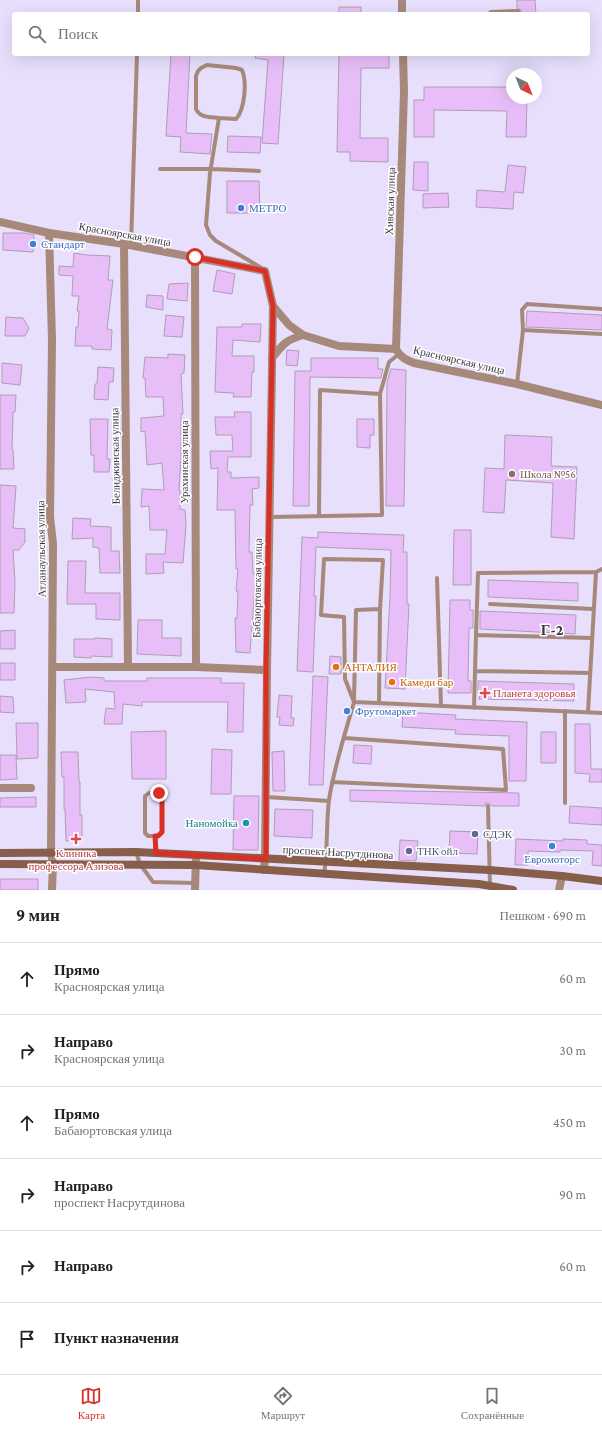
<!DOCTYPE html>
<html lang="ru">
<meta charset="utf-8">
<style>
:root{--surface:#fff;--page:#f6f6f6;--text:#222;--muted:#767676;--line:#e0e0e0;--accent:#d93025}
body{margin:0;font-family:"Crimson Pro",serif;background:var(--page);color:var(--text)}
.compass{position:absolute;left:506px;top:68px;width:36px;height:36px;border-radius:50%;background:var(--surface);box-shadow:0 4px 16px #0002;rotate:137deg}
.stop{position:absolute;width:12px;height:12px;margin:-9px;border:3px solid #d93025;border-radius:50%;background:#fff}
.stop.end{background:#d93025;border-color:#fff;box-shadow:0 1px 4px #0008}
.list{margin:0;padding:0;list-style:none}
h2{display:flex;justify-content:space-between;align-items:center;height:52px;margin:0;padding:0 16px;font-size:17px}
h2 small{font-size:13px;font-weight:400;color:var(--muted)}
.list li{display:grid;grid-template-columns:26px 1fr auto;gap:12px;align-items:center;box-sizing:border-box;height:72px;padding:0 16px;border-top:1px solid var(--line)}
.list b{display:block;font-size:15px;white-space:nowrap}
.list p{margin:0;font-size:13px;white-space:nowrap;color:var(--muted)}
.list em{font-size:13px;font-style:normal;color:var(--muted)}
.icon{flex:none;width:22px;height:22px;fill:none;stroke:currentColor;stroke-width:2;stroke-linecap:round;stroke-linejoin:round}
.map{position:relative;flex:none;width:602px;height:890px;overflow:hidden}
.search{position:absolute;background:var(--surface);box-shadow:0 4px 16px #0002;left:12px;right:12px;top:12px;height:44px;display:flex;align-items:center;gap:10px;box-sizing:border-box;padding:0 14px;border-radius:4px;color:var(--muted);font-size:15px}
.sheet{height:484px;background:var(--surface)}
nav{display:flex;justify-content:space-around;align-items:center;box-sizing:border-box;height:56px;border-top:1px solid var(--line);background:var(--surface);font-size:11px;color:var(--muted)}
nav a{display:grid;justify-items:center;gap:2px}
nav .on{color:var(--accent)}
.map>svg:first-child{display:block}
.building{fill:#e8bef8;stroke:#af9db6}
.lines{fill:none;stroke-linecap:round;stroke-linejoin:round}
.service{stroke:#a6897b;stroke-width:4}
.minor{stroke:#a6897b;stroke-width:8}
.secondary{stroke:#865e4a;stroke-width:8}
.route{stroke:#d93025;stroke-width:5}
.shop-dot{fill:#3f7fe0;stroke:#fff;stroke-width:1.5}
.education-dot{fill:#8d6e63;stroke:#fff;stroke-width:1.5}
.food-dot{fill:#e8710a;stroke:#fff;stroke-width:1.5}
.health-dot{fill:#e0444e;stroke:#fff;stroke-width:1.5}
.culture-dot{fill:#0f9aa8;stroke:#fff;stroke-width:1.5}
.service-dot{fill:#5c6f8a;stroke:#fff;stroke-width:1.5}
.labels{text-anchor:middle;stroke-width:3;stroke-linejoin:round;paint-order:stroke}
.street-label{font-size:11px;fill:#3c3944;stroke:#fff}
.shop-label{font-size:11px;fill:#366cbe;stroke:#fff;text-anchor:start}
.education-label{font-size:11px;fill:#785e54;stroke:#fff;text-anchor:start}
.food-label{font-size:11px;fill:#c56008;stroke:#fff;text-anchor:start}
.health-label{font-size:11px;fill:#be3a42;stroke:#fff;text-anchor:start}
.culture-label{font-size:11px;fill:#0d838f;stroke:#fff;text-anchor:end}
.service-label{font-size:11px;fill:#4e5e75;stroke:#fff;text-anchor:start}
.district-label{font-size:15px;font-weight:bold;fill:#3c3944;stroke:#fff}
</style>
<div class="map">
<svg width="602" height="890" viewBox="0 0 602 890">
<rect width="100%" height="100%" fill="#e7dffc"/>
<path class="building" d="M517 0H535L536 14H522L521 10 517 8Z
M339 7H361V14H339Z
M171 54H190L186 133 212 134 210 154 180 152 181 137 166 136Z
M256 54 284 55 278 144 262 143 268 60 255 58Z
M339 54H389V68H361L360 138H388V162L350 161V152H337Z
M424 87H512V98H527L526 137H506L507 111 434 110V137H414V100H424Z
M228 136 261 137 260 153 227 152Z
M414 162H428V191L413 190Z
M508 165 526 167 523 193 514 192 513 209 476 207 477 190 505 192Z
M227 181H259L260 213H227Z
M448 193 449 207 423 208V194Z
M3 233H25L34 235 33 252 3 250Z
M74 253 87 255 110 256 108 280H113L107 329 112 330 111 350 92 349V346H75L76 327H78L79 311H77L79 296H72L73 276 59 275V266L73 267Z
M217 270 235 274 232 294 213 291Z
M188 283 187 301 167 299 169 284Z
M147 295 163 296V310L146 307Z
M527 311 602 315V330L526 327Z
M166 315 184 317 182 337 164 336Z
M6 317 23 318 29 328 25 336H5Z
M242 324H261L260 342 233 340 232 356H254V372H252L251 397H233L234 393 215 392 217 327H242Z
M287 350 299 351 297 366 286 365Z
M168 354 185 355 184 373 181 374 183 414H181V456L179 491H180V509L185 510 186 525 183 563 163 562 164 573 146 574V554H165L167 530H150L149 506 141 507 142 489 164 490 162 463 147 465 145 431 141 432V418L164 416 163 397H146L145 378H143L145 357 168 358Z
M311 358H378V369H383L381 378 310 377 309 506H293L295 371H311Z
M2 363 22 365 20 385 2 383Z
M98 367 114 368 113 382H109L108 400 94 399 95 384H97Z
M391 369 406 370 404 506H386L387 382Z
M0 395H16L15 412H13L12 450H13L14 469H0Z
M234 412H251V457H228L227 472H231V478L259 477V488L252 489 253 505H250L249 552H252L253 574H256L250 653 236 652 235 618H237L238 591H236L238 569H236L235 510H217L218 468 211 469 210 451H233L232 435H216L215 417H235Z
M90 419H108L107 459H110L109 472H94V455H91Z
M357 419H374V435H370V448L357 447Z
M505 435 552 437 551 466 577 467 574 539 551 537 553 483 506 480 504 513 483 512 485 468 504 469Z
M0 485 16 486 13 528 25 529V542L19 550H13L15 582 14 613H0Z
M73 518 91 519 90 526 111 527V551H119L120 573H100L99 548 93 547V538L72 539Z
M454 530H471V585H453Z
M318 532 404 535 403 552H407V604H409L405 689 385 688 390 597 391 550 316 547 314 596H316L313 672 297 671 302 537 318 538Z
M68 561H86L85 593H120V620L96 619V604H67Z
M488 580 578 583V601L488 597Z
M450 600H470V610H473V628H469L468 681H471V693H448Z
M480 611 576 615 575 634 480 629Z
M138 620H162V638H181V656L137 654Z
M15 630V649H0V631Z
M95 638 112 639V657L91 656V658L74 657V639H95Z
M330 656 341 657V674H329Z
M0 663H15V680H0Z
M313 676 328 677 323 785H309Z
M91 677 104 678V681H147V678H221V683H244L243 732H227L228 702H142V706L123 704 122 724H104L106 708 115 709 114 692 85 689 86 702 66 703 64 680Z
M478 681 574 684V701L479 699 480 693H478Z
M279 695 292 696 291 718H294L293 726 279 725 280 717H277Z
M0 696 13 697 14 713 0 712Z
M403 712 456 715 455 719 527 722 526 781H509V736L455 734 456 730 402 727Z
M16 723H38V758L17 759Z
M575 724H590L591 769H602V782H589L590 774 575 773Z
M166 731V779H132L131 732Z
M541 732H556V763H541Z
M354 745 372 746 371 764 353 763Z
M212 749 232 750 231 794H211Z
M284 751 285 791H273L272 752Z
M61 752H78L79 782H80V815H82V841H66L65 809H64V777H62Z
M0 755H16L17 779 0 780Z
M350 790 519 793V806H492L488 803H486L485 806 350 801Z
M234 796H259L258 850H233Z
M36 797V807H0V798Z
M570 806 602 808V825L569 823Z
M275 809 313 810 312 838 274 836Z
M450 831 478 832 477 854 449 853Z
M516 839 563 841V839L587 840V844L602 845V866L592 865 593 851 560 850V852L528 851V865H515Z
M400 840 418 841 416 861 399 860Z
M0 879H38V890H0Z"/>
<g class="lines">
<path class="service" d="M138 14V0
M219 118C210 117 200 118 196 109V76L198 71 201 68 207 65 236 68 242 70C247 82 245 109 236 119L219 118 210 173 206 225 210 235 216 241 260 267
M160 169H212L259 171
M131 246 137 54
M523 330 602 334
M517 384 523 330 522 310 527 304 602 309
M380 394 389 362 399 354
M270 517 382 515 380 394 320 390 319 516
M437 578 441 706
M490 604 593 609
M476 635 478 573 596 572 602 569
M590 673 475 671 476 635 592 638
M354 700 356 610 380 609 379 703
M354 702 345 679 344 617 321 615 324 559 383 560 380 609
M474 708 475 671
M565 711V803
M588 712 596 572
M332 782 506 790 503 749 344 738
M266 797 329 801
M488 806 490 886
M155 836H148L145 833V796L149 793H159L162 796V832L158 836H155L156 853
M136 852 140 864 153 882 195 883
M324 874C328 849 326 824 329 800 334 767 345 734 354 702L602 713"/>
<path class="minor" d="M402 0V14
M492 14 517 13
M0 222 49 233 124 244 265 271 273 306 289 325 303 335 339 346 396 349C400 357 406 360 414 363L517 384 602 405
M49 233 52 340 50 517 53 544 51 853 53 864 52 890
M124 244 128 667
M195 257 196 667
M396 349 404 91 403 54
M272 358C283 344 286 340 303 335
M52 667H196L267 670
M0 788H31
M264 870 265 859 267 670 273 306
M195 890 196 855
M559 890 562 876"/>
<path class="secondary" d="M0 853 136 852 237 857 489 870 562 876 602 881
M0 864 195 865 479 884 513 890"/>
</g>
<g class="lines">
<path class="route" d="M159 793 162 796V832L158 836H155L156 853 266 859V670L273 306 265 271 195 257"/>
</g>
<g class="shop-dot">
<circle cx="241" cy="208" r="4"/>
<circle cx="33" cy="244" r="4"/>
<circle cx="347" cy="711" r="4"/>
<circle cx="552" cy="846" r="4"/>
</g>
<circle class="education-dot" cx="512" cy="474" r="4"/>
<g class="food-dot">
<circle cx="336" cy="667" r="4"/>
<circle cx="392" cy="682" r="4"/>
</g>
<g class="health-dot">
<path d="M483 687h4v4h4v4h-4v4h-4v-4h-4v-4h4z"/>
<path d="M74 833h4v4h4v4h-4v4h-4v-4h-4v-4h4z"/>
</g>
<circle class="culture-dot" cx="246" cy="823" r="4"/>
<g class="service-dot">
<circle cx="475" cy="834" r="4"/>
<circle cx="409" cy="851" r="4"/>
</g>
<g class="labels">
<g class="street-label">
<text transform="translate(390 201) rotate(-88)" y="4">Хивская улица</text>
<text transform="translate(125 234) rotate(10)" y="4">Красноярская улица</text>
<text transform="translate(459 360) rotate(13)" y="4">Красноярская улица</text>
<text transform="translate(115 456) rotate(-91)" y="4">Белиджинская улица</text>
<text transform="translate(184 462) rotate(-90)" y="4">Урахинская улица</text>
<text transform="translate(41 549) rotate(-91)" y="4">Атланаульская улица</text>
<text transform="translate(257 588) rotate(-89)" y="4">Бабаюртовская улица</text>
<text transform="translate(338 852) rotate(3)" y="4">проспект Насрутдинова</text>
</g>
<g class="shop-label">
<text x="249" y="212">МЕТРО</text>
<text x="41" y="248">Стандарт</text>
<text x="355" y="715">Фрутомаркет</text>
<text x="552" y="863" text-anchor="middle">Евромоторс</text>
</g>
<g class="education-label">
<text x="520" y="478">Школа №56</text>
</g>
<g class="food-label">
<text x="344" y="671">АНТАЛИЯ</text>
<text x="400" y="686">Камеди бар</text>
</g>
<g class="health-label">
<text x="493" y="697">Планета здоровья</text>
<text x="76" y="857" text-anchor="middle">Клиника<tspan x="76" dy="13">профессора Азизова</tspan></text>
</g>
<g class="culture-label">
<text x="238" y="827">Наномойка</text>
</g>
<g class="service-label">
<text x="483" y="838">СДЭК</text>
<text x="417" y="855">ТНК ойл</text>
</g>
<g class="district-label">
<text x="552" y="635">Г-2</text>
</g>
</g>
</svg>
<svg class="compass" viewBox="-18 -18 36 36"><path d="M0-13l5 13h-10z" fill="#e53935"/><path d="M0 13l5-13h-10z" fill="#767676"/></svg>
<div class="stop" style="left:195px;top:257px"></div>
<div class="stop end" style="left:159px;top:793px"></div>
<div class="search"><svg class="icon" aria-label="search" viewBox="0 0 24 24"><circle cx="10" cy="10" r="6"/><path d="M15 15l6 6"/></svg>Поиск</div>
</div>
<section class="sheet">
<h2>9 мин<small>Пешком · 690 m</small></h2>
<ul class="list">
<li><svg class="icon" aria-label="ahead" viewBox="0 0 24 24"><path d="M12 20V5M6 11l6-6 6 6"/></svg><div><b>Прямо</b><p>Красноярская улица</p></div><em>60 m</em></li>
<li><svg class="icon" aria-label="right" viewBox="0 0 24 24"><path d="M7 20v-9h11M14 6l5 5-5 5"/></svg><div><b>Направо</b><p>Красноярская улица</p></div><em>30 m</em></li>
<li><svg class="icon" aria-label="ahead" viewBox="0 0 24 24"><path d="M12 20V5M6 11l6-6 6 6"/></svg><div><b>Прямо</b><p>Бабаюртовская улица</p></div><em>450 m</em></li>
<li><svg class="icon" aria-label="right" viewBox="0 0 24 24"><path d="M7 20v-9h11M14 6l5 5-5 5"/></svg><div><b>Направо</b><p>проспект Насрутдинова</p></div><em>90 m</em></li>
<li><svg class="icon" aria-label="right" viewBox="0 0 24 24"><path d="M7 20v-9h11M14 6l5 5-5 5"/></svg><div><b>Направо</b></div><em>60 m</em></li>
<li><svg class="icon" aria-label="arrive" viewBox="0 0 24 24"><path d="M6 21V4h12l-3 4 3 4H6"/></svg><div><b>Пункт назначения</b></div></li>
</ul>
</section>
<nav>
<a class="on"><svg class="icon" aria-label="map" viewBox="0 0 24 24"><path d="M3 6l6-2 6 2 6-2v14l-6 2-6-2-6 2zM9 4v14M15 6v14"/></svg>Карта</a>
<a><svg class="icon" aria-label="directions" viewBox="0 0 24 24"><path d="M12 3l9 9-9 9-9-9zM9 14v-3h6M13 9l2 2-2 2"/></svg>Маршрут</a>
<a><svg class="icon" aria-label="saved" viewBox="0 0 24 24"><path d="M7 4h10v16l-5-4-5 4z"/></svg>Сохранённые</a>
</nav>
